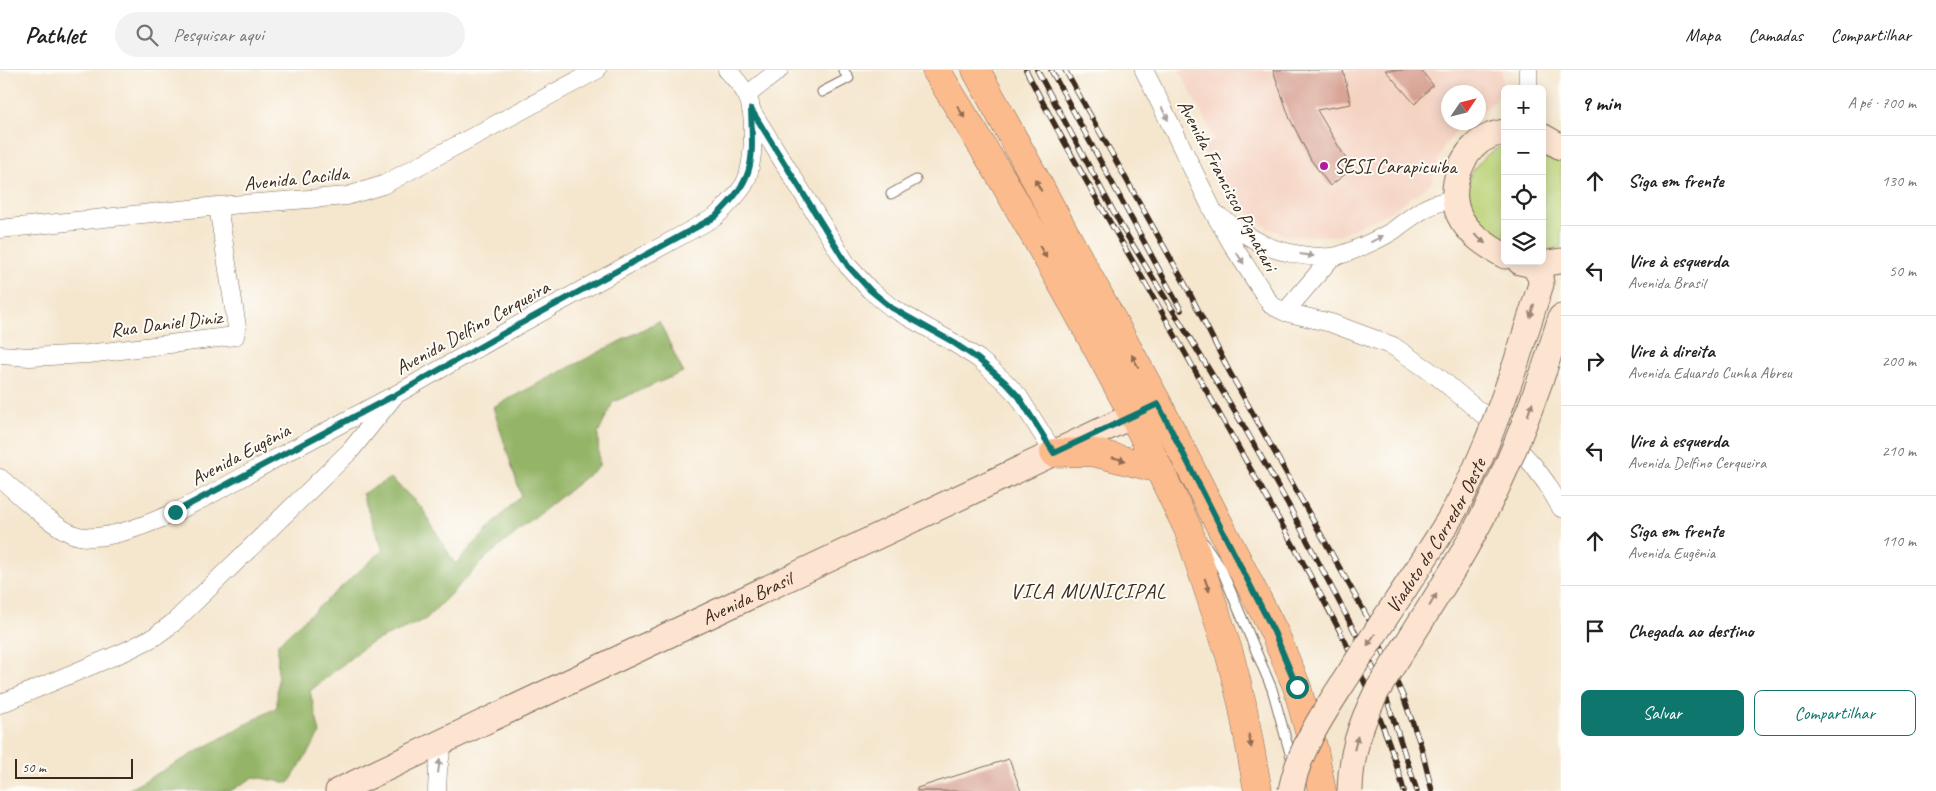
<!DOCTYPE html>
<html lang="pt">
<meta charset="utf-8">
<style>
:root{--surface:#fff;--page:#f2f2f2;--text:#222;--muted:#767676;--line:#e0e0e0;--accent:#0f766e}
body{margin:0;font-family:Caveat,sans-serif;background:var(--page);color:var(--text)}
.controls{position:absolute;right:15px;top:15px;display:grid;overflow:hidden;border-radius:8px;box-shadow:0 2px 12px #0003}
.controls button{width:45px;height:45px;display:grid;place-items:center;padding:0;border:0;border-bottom:1px solid var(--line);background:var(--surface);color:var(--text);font:25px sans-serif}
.compass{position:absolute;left:1441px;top:15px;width:45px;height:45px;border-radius:50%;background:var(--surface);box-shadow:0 2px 12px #0003;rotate:55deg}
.scale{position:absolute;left:15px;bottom:12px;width:118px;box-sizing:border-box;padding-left:5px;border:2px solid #3b2a1e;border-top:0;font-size:14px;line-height:18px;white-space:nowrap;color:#3b2a1e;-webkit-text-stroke:4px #fdfcf7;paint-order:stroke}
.stop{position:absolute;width:15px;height:15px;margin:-11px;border:4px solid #0f766e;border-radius:50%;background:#fff}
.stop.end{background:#0f766e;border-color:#fff;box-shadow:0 1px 5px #0008}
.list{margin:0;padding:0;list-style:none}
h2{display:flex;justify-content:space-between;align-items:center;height:65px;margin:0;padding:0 20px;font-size:21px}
h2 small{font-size:16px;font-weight:400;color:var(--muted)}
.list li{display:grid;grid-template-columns:32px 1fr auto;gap:15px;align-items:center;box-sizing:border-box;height:90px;padding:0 20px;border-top:1px solid var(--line)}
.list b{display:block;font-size:19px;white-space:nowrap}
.list p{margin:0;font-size:16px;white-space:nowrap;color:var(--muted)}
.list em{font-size:16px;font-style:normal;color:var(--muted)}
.actions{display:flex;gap:10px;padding:15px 20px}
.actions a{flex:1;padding:11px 0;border:1px solid var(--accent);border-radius:8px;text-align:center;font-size:18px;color:var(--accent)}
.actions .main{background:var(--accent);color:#fff}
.icon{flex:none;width:28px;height:28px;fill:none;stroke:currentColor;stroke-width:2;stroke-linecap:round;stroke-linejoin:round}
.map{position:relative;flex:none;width:1561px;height:721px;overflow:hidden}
header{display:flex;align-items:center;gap:30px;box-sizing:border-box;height:70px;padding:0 25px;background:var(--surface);border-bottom:1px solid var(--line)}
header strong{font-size:24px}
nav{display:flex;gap:28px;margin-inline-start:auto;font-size:18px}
.search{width:350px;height:45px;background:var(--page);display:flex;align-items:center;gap:12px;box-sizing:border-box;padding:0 18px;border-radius:28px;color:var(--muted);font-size:19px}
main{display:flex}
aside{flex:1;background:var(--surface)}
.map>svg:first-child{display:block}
.built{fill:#f5d3c2}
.green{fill:#bbd378;stroke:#7b7e4b}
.forest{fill:#94b568;stroke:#687043}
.building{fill:#d69d8e}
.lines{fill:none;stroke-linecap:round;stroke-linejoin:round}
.service-casing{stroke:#7c6c5c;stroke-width:11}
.minor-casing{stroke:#7c6c5c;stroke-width:19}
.secondary-casing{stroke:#7c6c5c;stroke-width:27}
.primary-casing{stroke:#7c6c5c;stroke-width:29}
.service{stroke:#fff;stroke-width:9}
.minor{stroke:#fff;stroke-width:18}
.secondary{stroke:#fde4d1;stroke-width:25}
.primary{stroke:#fbbb8d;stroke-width:28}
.rail-casing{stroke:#3b2a1e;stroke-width:5.5}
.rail{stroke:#fdfcf7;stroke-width:4;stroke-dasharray:11;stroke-linecap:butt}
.secondary-bridge-casing{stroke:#7c6c5c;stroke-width:27;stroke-linecap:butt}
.secondary-bridge{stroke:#fde4d1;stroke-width:25}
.oneway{fill:#916b50}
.oneway2{fill:#a79f9a}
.oneway3{fill:#9c8778}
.route{stroke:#0f766e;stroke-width:6}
.poi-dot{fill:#b5179e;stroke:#fdfcf7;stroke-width:2}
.labels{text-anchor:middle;stroke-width:4;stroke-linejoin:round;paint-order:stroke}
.poi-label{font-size:20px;fill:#3b2a1e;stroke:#fdfcf7;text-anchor:start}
.street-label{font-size:20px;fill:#3b2a1e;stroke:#fdfcf7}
.quarter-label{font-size:22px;letter-spacing:1px;fill:#3b2a1e;stroke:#fdfcf7}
</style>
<header>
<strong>Pathlet</strong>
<div class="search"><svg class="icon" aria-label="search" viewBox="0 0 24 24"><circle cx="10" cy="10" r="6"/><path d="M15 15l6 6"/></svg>Pesquisar aqui</div>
<nav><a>Mapa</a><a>Camadas</a><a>Compartilhar</a></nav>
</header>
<main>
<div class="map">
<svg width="1561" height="721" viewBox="0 0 1561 721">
<rect width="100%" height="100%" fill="#fdfcf7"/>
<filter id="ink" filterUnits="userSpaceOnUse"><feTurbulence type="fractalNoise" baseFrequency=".02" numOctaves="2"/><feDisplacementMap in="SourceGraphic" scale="10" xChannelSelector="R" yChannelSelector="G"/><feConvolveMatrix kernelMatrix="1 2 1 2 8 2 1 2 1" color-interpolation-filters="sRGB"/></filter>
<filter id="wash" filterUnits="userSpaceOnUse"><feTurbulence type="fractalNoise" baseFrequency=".0096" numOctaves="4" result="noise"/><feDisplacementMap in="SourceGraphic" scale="20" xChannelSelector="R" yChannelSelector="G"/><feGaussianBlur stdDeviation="1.12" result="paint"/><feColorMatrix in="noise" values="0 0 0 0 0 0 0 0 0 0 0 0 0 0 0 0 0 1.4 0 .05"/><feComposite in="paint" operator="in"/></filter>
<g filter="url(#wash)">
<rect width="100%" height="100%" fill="#f5e6ce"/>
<path class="built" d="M1179 0H1502L1503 10 1501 20 1495 31 1479 43 1478 22H1448V52L1463 53 1443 77 1431 114 1390 142 1337 166 1286 165 1268 158 1252 146 1238 132 1225 116 1201 79 1215 70Z"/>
<path class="green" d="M1505 75V171C1492 163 1478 154 1471 139 1458 112 1479 84 1505 75Z
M1542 80 1561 93V177L1542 182Z"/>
<path class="forest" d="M659 251 683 302 613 332 598 364 599 396 489 485 426 549 368 574 310 621 320 663 289 713 254 707 230 721H126L277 637 278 573 383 480 362 424 391 408 422 438 455 494 521 425 493 337Z"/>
<g id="blocks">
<path class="building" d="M1273 0H1343L1351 34 1317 40 1352 99 1330 116 1311 90 1290 49Z
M1385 0H1421L1433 15 1415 34Z
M1009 689 1021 721H917V718Z"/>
</g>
</g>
<g filter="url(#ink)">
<use href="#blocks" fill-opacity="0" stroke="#7c6c5c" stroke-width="1"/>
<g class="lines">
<defs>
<path id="service" d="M822 22 849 8 843 0
M891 124 916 110
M1204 473 1221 498 1272 619 1293 694"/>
<path id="minor" d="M1144 0 1215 145 1235 179 1271 235 1285 242 1331 253 1393 276 1437 306 1499 358 1533 395 1547 414 1561 438
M1528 19V0
M747 25 779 0
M751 40 848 196 870 220 892 238 951 271 979 289 1005 312 1019 327 1054 383
M1218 146C1234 156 1250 169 1267 176 1283 183 1314 188 1331 187 1344 186 1382 168 1394 160 1413 146 1430 131 1454 130
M0 159 218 136 347 126 383 115 597 0
M1285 242 1332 187
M0 285 30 287 88 284 235 266 237 257 218 136
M0 408C19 424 56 461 79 466 127 476 228 415 271 391 311 370 350 349 389 328
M0 634 126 581 154 567 173 553 351 380 395 325 520 254 715 147C726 137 736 127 744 115 754 97 757 42 746 24 741 15 734 7 727 0
M437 721 438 700 443 671"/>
<g id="secondary">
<path d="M1505 62C1500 63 1494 64 1490 66 1462 77 1447 118 1459 145 1468 164 1487 176 1505 186"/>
<path d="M1542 66 1561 77"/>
<path d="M1520 192 1533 195 1561 191"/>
<path d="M1515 296 1541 214 1540 206 1533 195"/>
<path d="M1544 300 1561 247"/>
<path id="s1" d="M338 721 1151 337"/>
</g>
<path id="primary" d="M936 0 1001 107 1075 237 1133 345 1188 459 1230 586 1242 633 1258 721
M976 0 1158 334 1274 562 1297 617 1314 680 1322 721
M1054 383 1085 382 1096 383 1159 399"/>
</defs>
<use href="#service" class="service-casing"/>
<use href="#minor" class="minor-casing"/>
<use href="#secondary" class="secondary-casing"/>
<use href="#primary" class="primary-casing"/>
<use href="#service" class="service"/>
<use href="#minor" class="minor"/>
<use href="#secondary" class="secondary"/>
<use href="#primary" class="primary"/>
<defs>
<path id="rail" d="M1026 0C1061 70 1101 136 1140 204 1185 282 1229 361 1273 439 1324 530 1377 620 1404 721
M1037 0 1123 159 1243 355 1288 434 1368 587 1386 627 1417 721
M1051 0 1181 240
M1065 0 1185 214 1229 301 1369 550 1403 626 1421 676 1432 721"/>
</defs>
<use href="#rail" class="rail-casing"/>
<use href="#rail" class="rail"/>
<defs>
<g id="secondary-bridge">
<path id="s2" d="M1291 721C1299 676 1328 637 1352 599 1383 550 1417 502 1447 453 1477 404 1496 350 1515 296"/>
<path d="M1350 721C1351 682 1360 655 1377 621 1415 559 1457 499 1489 434 1511 391 1528 345 1544 300"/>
</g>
</defs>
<use href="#secondary-bridge" class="secondary-bridge-casing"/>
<use href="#secondary-bridge" class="secondary-bridge"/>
</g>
<defs><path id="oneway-solid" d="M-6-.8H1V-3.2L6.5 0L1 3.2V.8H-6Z" transform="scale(1.25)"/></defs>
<g class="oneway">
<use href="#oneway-solid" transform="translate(961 42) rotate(59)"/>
<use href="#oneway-solid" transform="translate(1038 115) rotate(-119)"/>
<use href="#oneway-solid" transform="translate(1043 182) rotate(60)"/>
<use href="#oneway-solid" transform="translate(1135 291) rotate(-118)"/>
<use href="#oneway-solid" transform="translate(1119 389) rotate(14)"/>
<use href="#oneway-solid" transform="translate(1207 515) rotate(71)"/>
<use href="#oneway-solid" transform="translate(1250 671) rotate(79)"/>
</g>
<g class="oneway2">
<use href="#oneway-solid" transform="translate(1165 44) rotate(63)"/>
<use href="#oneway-solid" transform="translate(1377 169) rotate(-27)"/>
<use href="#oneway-solid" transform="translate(1307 185) rotate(8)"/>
<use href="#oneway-solid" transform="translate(1240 188) rotate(57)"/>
<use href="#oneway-solid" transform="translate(439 696) rotate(-82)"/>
</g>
<g class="oneway3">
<use href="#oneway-solid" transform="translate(1480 169) rotate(40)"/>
<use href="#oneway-solid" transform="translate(1532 241) rotate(107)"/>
<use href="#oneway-solid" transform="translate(1530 339) rotate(-70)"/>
<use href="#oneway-solid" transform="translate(1433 530) rotate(-59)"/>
<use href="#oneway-solid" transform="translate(1371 570) rotate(123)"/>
<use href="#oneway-solid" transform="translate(1356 673) rotate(-76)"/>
</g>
</g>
<g class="lines" filter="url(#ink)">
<path class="route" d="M175 442 395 325 520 254 715 147C756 107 753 94 751 39L848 196 870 220 892 238 951 271 978 289 1005 312 1019 327 1054 383 1158 334 1274 562 1297 617"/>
</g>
<circle class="poi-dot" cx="1324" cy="96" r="5"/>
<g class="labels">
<g class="poi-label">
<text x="1334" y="103">SESI Carapicuiba</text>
</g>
<g class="street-label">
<text transform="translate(296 108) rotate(-6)" y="7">Avenida Cacilda</text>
<text transform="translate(1228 115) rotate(62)" y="7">Avenida Francisco Pignatari</text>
<text transform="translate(166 253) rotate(-7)" y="7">Rua Daniel Diniz</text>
<text transform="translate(472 257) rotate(-29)" y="7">Avenida Delfino Cerqueira</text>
<text transform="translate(240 384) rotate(-28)" y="7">Avenida Eugênia</text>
<text dy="7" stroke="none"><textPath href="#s2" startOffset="295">Viaduto do Corredor Oeste</textPath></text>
<text dy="7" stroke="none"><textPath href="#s1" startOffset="452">Avenida Brasil</textPath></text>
</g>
<g class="quarter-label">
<text x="1088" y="528">VILA MUNICIPAL</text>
</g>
</g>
</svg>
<div class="controls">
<button>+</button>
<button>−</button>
<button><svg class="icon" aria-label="locate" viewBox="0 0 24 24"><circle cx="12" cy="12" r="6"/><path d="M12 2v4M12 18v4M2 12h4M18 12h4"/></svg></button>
<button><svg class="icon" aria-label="layers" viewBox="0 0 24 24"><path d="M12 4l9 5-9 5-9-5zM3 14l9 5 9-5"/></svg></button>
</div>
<svg class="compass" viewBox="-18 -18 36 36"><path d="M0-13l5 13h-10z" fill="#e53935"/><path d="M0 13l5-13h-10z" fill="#767676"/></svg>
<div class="scale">50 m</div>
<div class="stop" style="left:1297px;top:617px"></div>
<div class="stop end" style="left:175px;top:442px"></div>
</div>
<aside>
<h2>9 min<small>A pé · 700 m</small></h2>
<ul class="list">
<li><svg class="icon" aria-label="ahead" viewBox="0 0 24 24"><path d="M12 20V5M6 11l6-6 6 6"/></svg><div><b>Siga em frente</b></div><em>130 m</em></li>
<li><svg class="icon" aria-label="left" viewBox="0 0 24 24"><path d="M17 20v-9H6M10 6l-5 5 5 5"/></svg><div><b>Vire à esquerda</b><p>Avenida Brasil</p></div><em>50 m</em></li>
<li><svg class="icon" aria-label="right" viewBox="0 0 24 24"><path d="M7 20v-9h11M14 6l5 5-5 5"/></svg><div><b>Vire à direita</b><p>Avenida Eduardo Cunha Abreu</p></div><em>200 m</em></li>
<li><svg class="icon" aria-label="left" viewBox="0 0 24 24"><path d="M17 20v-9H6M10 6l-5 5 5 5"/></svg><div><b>Vire à esquerda</b><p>Avenida Delfino Cerqueira</p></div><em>210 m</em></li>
<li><svg class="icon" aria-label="ahead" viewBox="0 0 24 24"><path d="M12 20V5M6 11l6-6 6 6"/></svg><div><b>Siga em frente</b><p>Avenida Eugênia</p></div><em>110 m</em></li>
<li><svg class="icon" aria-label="arrive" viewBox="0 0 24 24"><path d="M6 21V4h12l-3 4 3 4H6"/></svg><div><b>Chegada ao destino</b></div></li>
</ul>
<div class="actions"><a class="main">Salvar</a><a>Compartilhar</a></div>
</aside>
</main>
